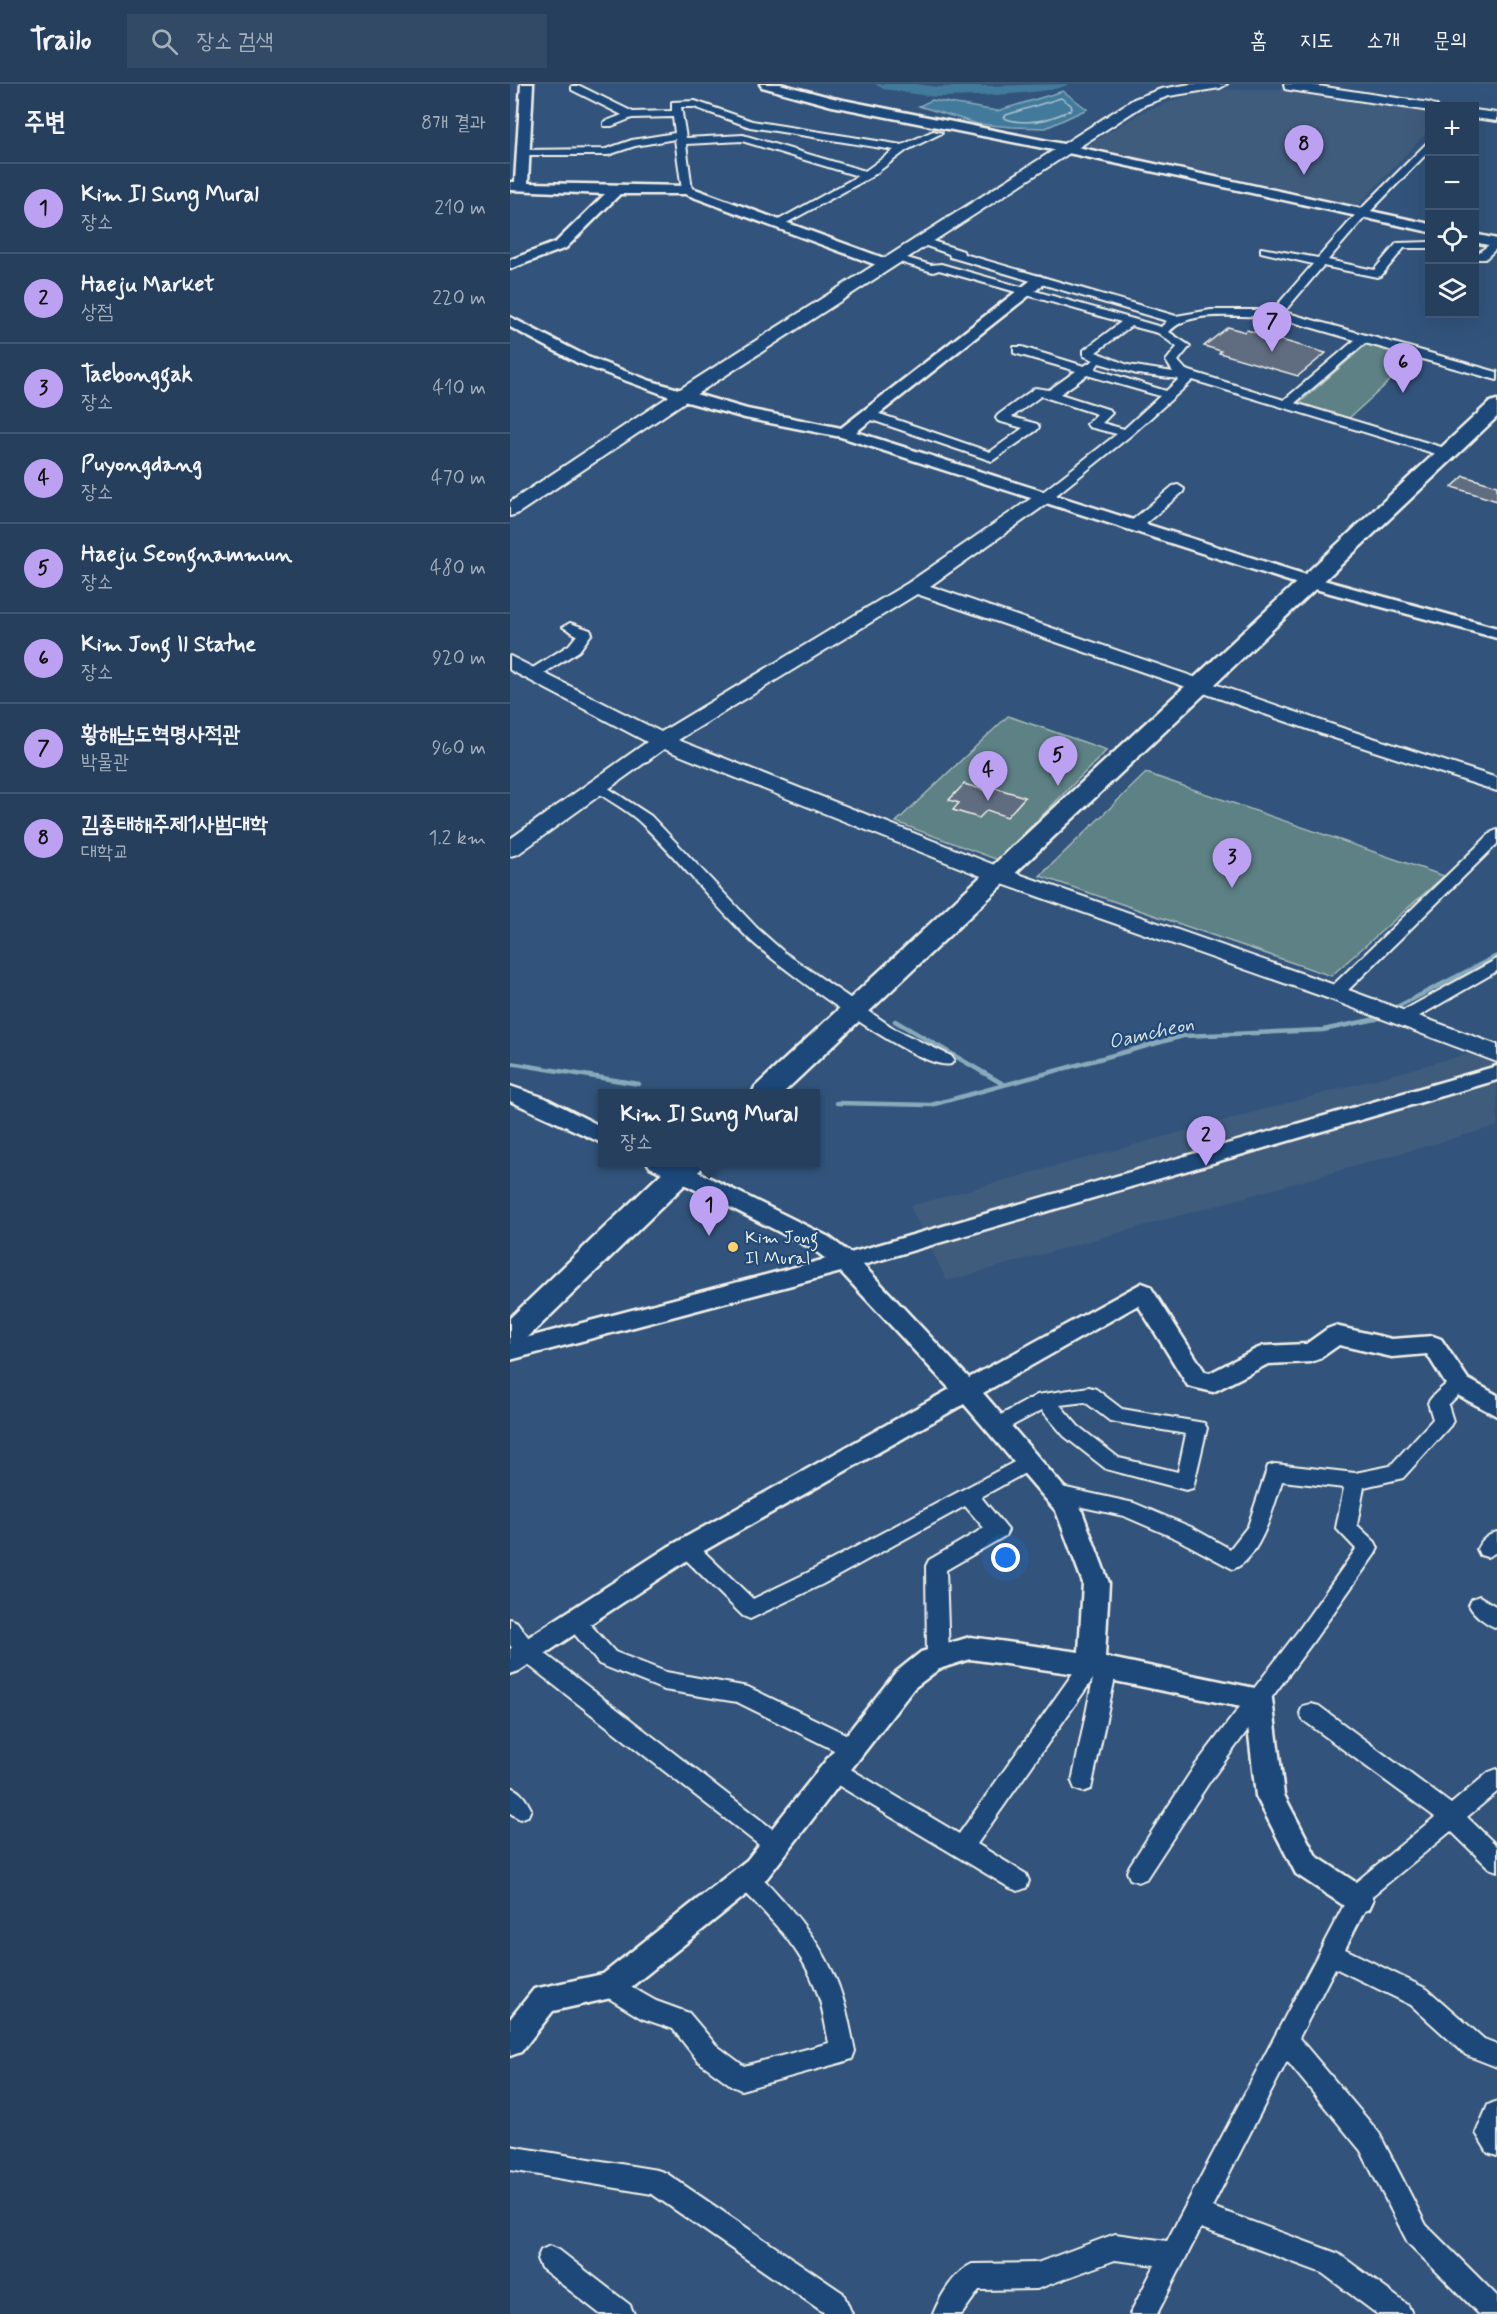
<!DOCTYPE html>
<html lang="ko">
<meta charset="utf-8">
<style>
:root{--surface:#263f5d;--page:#324a66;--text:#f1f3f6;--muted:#a4afbc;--line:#425872;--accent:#bca0f2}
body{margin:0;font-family:Mynerve,"Poor Story",sans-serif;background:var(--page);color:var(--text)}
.controls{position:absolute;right:18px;top:18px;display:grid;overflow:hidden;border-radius:0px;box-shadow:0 6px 24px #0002}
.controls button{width:54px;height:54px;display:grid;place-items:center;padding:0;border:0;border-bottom:2px solid var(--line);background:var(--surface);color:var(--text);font:30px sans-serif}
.you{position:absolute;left:496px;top:1474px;width:21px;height:21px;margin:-15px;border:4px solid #fff;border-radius:50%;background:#1a73e8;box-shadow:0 0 0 9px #1a73e833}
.badge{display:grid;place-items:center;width:39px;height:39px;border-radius:50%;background:var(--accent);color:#111;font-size:20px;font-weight:700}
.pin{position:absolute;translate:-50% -50px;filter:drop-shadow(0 2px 3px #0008)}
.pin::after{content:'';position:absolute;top:32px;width:21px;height:18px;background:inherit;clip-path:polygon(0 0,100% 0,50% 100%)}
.popup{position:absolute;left:88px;top:1005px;width:222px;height:78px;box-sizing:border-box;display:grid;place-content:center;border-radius:0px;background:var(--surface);filter:drop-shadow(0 2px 4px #0005);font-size:20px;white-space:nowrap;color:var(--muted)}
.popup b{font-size:22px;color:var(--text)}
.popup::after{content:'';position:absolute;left:50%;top:100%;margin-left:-12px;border:12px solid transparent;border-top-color:var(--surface)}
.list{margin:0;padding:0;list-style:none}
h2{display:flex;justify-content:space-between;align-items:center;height:78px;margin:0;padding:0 24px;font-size:26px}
h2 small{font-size:20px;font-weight:400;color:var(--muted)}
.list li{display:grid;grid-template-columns:39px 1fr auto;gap:18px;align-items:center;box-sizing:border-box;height:90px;padding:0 24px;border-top:2px solid var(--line)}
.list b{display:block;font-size:22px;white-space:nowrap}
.list p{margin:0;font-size:20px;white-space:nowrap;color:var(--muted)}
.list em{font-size:20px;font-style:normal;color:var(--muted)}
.icon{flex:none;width:33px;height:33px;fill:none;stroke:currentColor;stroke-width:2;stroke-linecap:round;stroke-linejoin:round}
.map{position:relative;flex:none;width:987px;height:2230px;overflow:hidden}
header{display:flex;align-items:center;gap:36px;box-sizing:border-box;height:84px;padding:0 30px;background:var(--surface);border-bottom:2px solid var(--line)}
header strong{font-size:28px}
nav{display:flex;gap:33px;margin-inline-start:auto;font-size:21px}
.search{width:420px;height:54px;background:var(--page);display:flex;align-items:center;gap:15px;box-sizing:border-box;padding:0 21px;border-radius:0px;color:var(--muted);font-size:22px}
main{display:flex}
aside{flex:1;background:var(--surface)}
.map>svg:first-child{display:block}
.built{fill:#405c7d}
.green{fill:#5d8185;stroke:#a8b9b6;stroke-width:1.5}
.water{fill:#427a9c;stroke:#89aaba;stroke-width:1.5}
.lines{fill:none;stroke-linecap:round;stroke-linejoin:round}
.shore{stroke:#adc1ca;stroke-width:1.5}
.stream{stroke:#89aaba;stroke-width:4.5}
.river{fill:#427a9c;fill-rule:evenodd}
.building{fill:#606d80;stroke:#f4f1e8;stroke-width:1.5}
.minor-casing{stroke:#f4f1e8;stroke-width:4}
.tertiary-casing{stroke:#f4f1e8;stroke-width:5}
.secondary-casing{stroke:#f4f1e8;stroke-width:4}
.primary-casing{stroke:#f4f1e8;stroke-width:5}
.minor{fill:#1f4a7a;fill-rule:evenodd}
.tertiary{fill:#1f4a7a;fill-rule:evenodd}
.secondary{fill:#1f4a7a;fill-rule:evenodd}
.primary{fill:#1f4a7a;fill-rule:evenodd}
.poi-dot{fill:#ffd166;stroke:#1f4a7a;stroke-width:2}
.labels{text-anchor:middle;stroke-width:4.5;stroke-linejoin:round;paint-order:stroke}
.poi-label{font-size:18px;fill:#f4f1e8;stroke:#1f4a7a;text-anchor:start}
.water-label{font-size:20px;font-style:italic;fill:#d9dfdd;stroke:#1f4a7a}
</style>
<header>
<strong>Trailo</strong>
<div class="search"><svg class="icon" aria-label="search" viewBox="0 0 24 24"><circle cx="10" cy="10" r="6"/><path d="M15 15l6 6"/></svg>장소 검색</div>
<nav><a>홈</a><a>지도</a><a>소개</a><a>문의</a></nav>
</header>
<main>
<aside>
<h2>주변<small>8개 결과</small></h2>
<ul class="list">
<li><span class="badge">1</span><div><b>Kim Il Sung Mural</b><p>장소</p></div><em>210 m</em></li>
<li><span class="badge">2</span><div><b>Haeju Market</b><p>상점</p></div><em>220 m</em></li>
<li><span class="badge">3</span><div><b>Taebonggak</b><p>장소</p></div><em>410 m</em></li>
<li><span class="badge">4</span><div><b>Puyongdang</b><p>장소</p></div><em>470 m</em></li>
<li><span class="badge">5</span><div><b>Haeju Seongnammun</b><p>장소</p></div><em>480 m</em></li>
<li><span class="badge">6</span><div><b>Kim Jong Il Statue</b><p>장소</p></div><em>920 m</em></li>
<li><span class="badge">7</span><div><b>황해남도혁명사적관</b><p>박물관</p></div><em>960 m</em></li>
<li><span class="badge">8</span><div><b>김종태해주제1사범대학</b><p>대학교</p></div><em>1.2 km</em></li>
</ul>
</aside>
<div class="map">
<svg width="987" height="2230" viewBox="0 0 987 2230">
<rect width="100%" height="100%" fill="#32547c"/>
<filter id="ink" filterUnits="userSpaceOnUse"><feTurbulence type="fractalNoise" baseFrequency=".0167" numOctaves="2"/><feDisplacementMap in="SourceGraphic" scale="12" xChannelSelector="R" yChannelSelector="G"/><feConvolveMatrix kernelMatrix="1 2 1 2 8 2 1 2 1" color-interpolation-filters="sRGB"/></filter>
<g filter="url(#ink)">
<path class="built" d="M774 5 919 27V46L848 121 576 62 635 27 696 6Z
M987 962V1042L437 1197 400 1122Z"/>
<path class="green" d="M858 259 907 272 837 336 786 322Z
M498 632 597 666 488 776 386 738Z
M636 689 934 792 821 892 530 792Z"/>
<path class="water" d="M553 7 577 25 536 44 502 43 468 40 409 22 422 16 487 27Z"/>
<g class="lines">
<path class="shore" d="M551 14 561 21 562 25C541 36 517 43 494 34L496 31Z"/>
<path class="stream" d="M883 925 987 872
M385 937 493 1000
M0 979 129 1000
M327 1019 421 1021 673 952 813 946 866 935 873 931"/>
<path class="river" d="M365 0H406L428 3 558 0C549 10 447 13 429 13 410 12 391 7 373 5Z"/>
</g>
<path class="building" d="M718 243 735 248 737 246 816 269 788 292 709 269 711 267 694 262Z
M954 392 987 402V417L942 403Z
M454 700 474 706 479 702 515 713 497 733 477 726 469 734 443 726 449 719 439 716Z"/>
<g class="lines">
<defs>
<path id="minor" d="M62 2H70L123 28 162 27V18L185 17 242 37 392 61 423 47 432 49 397 66 361 93 269 143 263 140 265 138 348 92 232 57 176 60 182 106 177 109 172 106 165 55 125 62 98 71H9V67L13 66 96 65 122 56 165 49 163 33 122 34 102 42H94V38L112 31 62 6ZM171 23H184L240 43 384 66 355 87 233 51 176 54Z
M920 56V66L856 132 818 176 864 186 887 159 920 158V164H894L871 192 867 193 813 182 774 228 987 288V296L855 259 785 319 941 366 943 369 941 372H933L683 296 620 352 540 416H530L529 413 530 410 607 350 579 343 577 340 587 330 531 312 502 333 527 340 529 343 527 346 482 377 353 333 351 330 353 327H361L480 368 513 344 488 337 486 334 488 331 525 304 539 306 566 287 504 269V263H512L574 282 584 276 574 272V266L611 238 429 186 423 188 383 176V172L387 171 421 181 431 180 651 243 657 237 440 173 439 170 408 159V155H416L453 167 454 170 666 232 701 226H763L803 180 751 168V164L808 174 848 128ZM731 232 765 233 845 256 774 316 676 286 668 277 680 262 659 248C677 229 707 232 731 232ZM621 242 648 249 667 263 656 277 663 288 618 281 586 268ZM589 279 627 290 669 295 656 307 585 285ZM577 291 650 312 614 345 592 339 602 329 600 326 550 310Z
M987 155V164L975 175H964V169H968Z
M668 401 674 405 673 408 630 444H620L618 441 620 438 663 402Z
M60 539 80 546 82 549 69 567 28 593H18L16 590 18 587 59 561 67 551 53 543Z
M89 698 141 732 247 844 275 869 386 946 441 972 444 976 441 980C410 989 260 877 235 851 199 815 168 775 132 740 119 727 99 717 84 706L81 703Z
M987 746V760L831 913H819L817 909 819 905 982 748Z
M987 875V887L899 938H887L885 934 887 930Z
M949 1294 956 1296 959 1301 938 1321 943 1337 940 1342 893 1394 854 1403 847 1441 865 1458 868 1464 865 1470 802 1559 700 1697 636 1795 628 1798 620 1795 617 1788 620 1781 684 1683 788 1547 846 1465 826 1444 834 1404 772 1397C764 1422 750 1476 723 1485L667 1455 614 1432 540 1416 537 1410 540 1404 547 1402 624 1419 681 1443 720 1465 738 1442 758 1382 765 1380 845 1389 880 1382 923 1335 918 1319C924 1309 938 1297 949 1294Z
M579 1303 586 1305 612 1325 694 1339 697 1344 683 1404 676 1406 596 1385 554 1352 532 1326 487 1350 480 1347 477 1342 480 1337 527 1311ZM575 1318 600 1337 676 1350 668 1388 609 1374 568 1342 550 1321Z
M519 1370 526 1373 529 1378 526 1383 471 1413 498 1446 495 1452 436 1486 439 1573 436 1579 428 1582 420 1579 417 1573 416 1482 419 1476 474 1444 455 1422 313 1500 240 1535 233 1532 170 1470 167 1464 170 1458 177 1456 184 1458 243 1515 299 1488Z
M987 1448V1468L977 1473 970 1471 967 1465C971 1456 978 1451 987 1448Z
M969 1512 987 1523V1544C976 1540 964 1531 959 1521L962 1515Z
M64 1527 71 1530 105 1568 156 1588 238 1603 350 1657 353 1664 350 1671 342 1673 334 1671 227 1618 154 1606 89 1580 53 1536 57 1530Z
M0 1535 7 1538 24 1561 274 1754 277 1761 274 1768 266 1771 258 1768 8 1573 0 1561Z
M581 1572 590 1577 596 1575 604 1578 607 1584 581 1705 573 1708 565 1705 562 1698 583 1595 467 1760 516 1790 519 1797 516 1804 508 1807 500 1804 316 1694 313 1687 316 1680 324 1677 332 1680 449 1750 573 1575Z
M801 1620 809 1622 941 1720 979 1688 987 1685V1708L957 1733 987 1762V1787L979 1784 941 1747 862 1812 835 1865 917 1905 974 1955 987 1960V1983L956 1971 901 1921 825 1884 789 1954 869 2049 916 2141 987 2212V2230H969L898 2159 851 2067 777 1977 702 2123 829 2170 898 2221 902 2230H867L812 2189 691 2144 647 2230H620L645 2181 605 2176 527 2205 469 2206 452 2230H423C430 2213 445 2187 462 2180L527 2179 605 2150 657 2157 846 1798 925 1733 793 1636 790 1629 793 1622Z
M0 1703C11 1707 16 1715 21 1725L18 1732 10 1735 0 1729Z
M236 1784C250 1789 261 1803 271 1814 297 1843 321 1875 332 1912 338 1930 341 1949 345 1967L342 1975 333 1978 231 2006 222 2002 188 1977 163 1945 131 1934 92 1910 88 1902 92 1894 100 1891 146 1917 179 1929 206 1961 234 1982 319 1959C315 1941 313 1922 306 1905 291 1864 258 1832 228 1801L225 1794 228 1787Z
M987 2017V2072L978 2069 966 2049 978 2021Z
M0 2062 147 2086 156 2089 333 2209 342 2230H316L142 2110 0 2086Z
M40 2162 49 2166 120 2221 124 2230H90L31 2184 27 2175 31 2166Z"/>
<path id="tertiary" d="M11 0H23L18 99 177 102 382 177 384 180 382 183H372L175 110H110L56 164 0 185V176L46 158 95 110 0 106V98H5Z
M250 0H270L323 14 558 61 920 140V148L558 69 322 22 252 3Z
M964 150 987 155V163L964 158Z
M530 192 537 196 535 199 346 348 806 494 987 544V554L794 502 331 353 235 334 163 314 68 279 0 243V233L78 273 141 297 237 325 331 344 525 193Z
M987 982V996L353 1181 459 1294 632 1199 640 1202 695 1288 700 1289 746 1265 754 1262 796 1260 817 1245 825 1242 882 1255 923 1252 931 1255 958 1295 987 1311V1332L940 1307 917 1270 882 1273 829 1261 809 1275 801 1278 758 1280 703 1308 678 1302 628 1221 473 1309 570 1422 599 1499 595 1573 759 1607 762 1615 774 1711 806 1772 859 1807 863 1816 859 1825 849 1829 839 1825 786 1790 746 1712 736 1624 581 1592 460 1575 429 1585 404 1604 257 1794 110 1912 43 1927 11 1968 0 1972V1935L24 1905 93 1890 237 1776 386 1588 411 1568 460 1553 569 1568 573 1499 546 1427 454 1320 176 1477 9 1587 0 1590V1565L158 1463 440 1305 331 1188 0 1276V1258L316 1175 303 1165 140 1083 137 1078H168L319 1153 340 1169Z
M0 1002 35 1014 92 1043V1059L0 1017Z"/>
<path id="secondary" d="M681 0H717L710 4 659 12 634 21 179 315 7 430 0 432V418L167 307 624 15 651 5Z
M774 0H795L920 19 927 22H920V27L780 6 775 5Z
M964 26 987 29V37L964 34Z
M535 407 541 409 544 413 541 417 420 502 832 644 987 694V707L818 652 407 510 168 656 497 786 833 904 987 961V978L817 914 481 796 154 665 8 770 0 772V755L137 658 0 586V572L151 648 398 499 529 409Z"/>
<path id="primary" d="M987 316V333L272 1010H242L245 1003 980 318Z
M163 1078H195L191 1085 11 1260 0 1263V1234Z"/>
</defs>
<use href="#minor" class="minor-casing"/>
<use href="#tertiary" class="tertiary-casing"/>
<use href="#secondary" class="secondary-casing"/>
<use href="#primary" class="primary-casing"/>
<use href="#minor" class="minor"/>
<use href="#tertiary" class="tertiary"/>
<use href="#secondary" class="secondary"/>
<use href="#primary" class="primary"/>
</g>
</g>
<circle class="poi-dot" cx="223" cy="1163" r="6"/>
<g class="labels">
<g class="poi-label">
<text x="235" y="1159">Kim Jong<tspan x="235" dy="21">Il Mural</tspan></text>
</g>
<g class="water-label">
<text transform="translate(641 948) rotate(-13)" y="7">Oamcheon</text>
</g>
</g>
</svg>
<div class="controls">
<button>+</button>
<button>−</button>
<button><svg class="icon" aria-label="locate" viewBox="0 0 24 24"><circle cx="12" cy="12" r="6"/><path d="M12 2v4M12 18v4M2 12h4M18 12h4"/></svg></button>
<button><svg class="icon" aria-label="layers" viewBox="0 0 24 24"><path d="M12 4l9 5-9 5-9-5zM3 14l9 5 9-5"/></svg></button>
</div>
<div class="you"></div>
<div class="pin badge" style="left:199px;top:1152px">1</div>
<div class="popup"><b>Kim Il Sung Mural</b>장소</div>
<div class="pin badge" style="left:696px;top:1082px">2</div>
<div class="pin badge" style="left:722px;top:804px">3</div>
<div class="pin badge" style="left:478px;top:717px">4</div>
<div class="pin badge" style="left:548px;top:702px">5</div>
<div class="pin badge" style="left:893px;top:309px">6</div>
<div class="pin badge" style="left:762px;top:268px">7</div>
<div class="pin badge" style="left:794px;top:91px">8</div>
</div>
</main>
